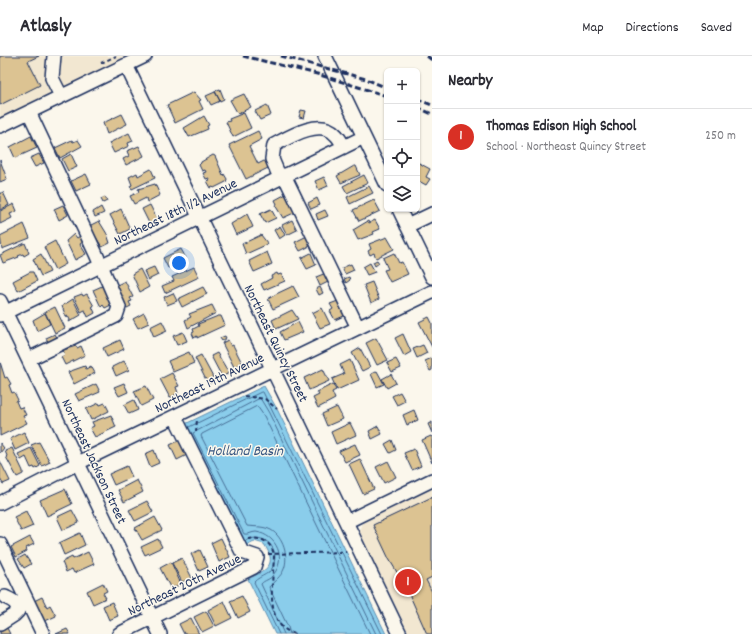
<!DOCTYPE html>
<meta charset="utf-8">
<style>
:root{--surface:#fff;--page:#f7f7f7;--text:#2b2b33;--muted:#7c7c81;--line:#e1e1e2;--accent:#d93025}
body{margin:0;font-family:Dekko,sans-serif;background:var(--page);color:var(--text)}
.controls{position:absolute;right:12px;top:12px;display:grid;overflow:hidden;border-radius:6px;box-shadow:0 1px 3px #0004}
.controls button{width:36px;height:36px;display:grid;place-items:center;padding:0;border:0;border-bottom:1px solid var(--line);background:var(--surface);color:var(--text);font:20px sans-serif}
.you{position:absolute;left:179px;top:207px;width:14px;height:14px;margin:-10px;border:3px solid #fff;border-radius:50%;background:#1a73e8;box-shadow:0 0 0 6px #1a73e833}
.badge{display:grid;place-items:center;width:26px;height:26px;border-radius:50%;background:var(--accent);color:#fff;font-size:13px;font-weight:700}
.pin{position:absolute;translate:-50% -50%;border:2px solid #fff;box-shadow:0 1px 4px #0006}
.list{margin:0;padding:0;list-style:none}
h2{display:flex;justify-content:space-between;align-items:center;height:52px;margin:0;padding:0 16px;font-size:17px}
h2 small{font-size:13px;font-weight:400;color:var(--muted)}
.list li{display:grid;grid-template-columns:26px 1fr auto;gap:12px;align-items:center;box-sizing:border-box;height:56px;padding:0 16px;border-top:1px solid var(--line)}
.list b{display:block;font-size:15px;white-space:nowrap}
.list p{margin:0;font-size:13px;white-space:nowrap;color:var(--muted)}
.list em{font-size:13px;font-style:normal;color:var(--muted)}
.icon{flex:none;width:22px;height:22px;fill:none;stroke:currentColor;stroke-width:2;stroke-linecap:round;stroke-linejoin:round}
.map{position:relative;flex:none;width:432px;height:578px;overflow:hidden}
header{display:flex;align-items:center;gap:24px;box-sizing:border-box;height:56px;padding:0 20px;background:var(--surface);border-bottom:1px solid var(--line)}
header strong{font-size:19px}
nav{display:flex;gap:22px;margin-inline-start:auto;font-size:14px}
main{display:flex}
aside{flex:1;background:var(--surface)}
.map>svg:first-child{display:block}
.built{fill:#f2e7d1}
.water{fill:#8acdeb;stroke:#5e8eb3}
.lines{fill:none;stroke-linecap:round;stroke-linejoin:round}
.shore{stroke:#476e96;stroke-width:1}
.building{fill:#dcc392;stroke:#1b2f5e}
.minor-casing{stroke:#1b2f5e;stroke-width:16}
.path{stroke:#1b2f5e;stroke-width:2;stroke-dasharray:4 3;stroke-linecap:butt}
.minor{stroke:#fbf7ec;stroke-width:13}
.rail{stroke:#1b2f5e;stroke-width:3;stroke-dasharray:6 3;stroke-linecap:butt}
.labels{text-anchor:middle;stroke-width:3;stroke-linejoin:round;paint-order:stroke}
.street-label{font-size:14px;fill:#1b2f5e;stroke:#fbf7ec}
.water-label{font-size:15px;font-style:italic;fill:#375681;stroke:#fbf7ec}
</style>
<header>
<strong>Atlasly</strong>
<nav><a>Map</a><a>Directions</a><a>Saved</a></nav>
</header>
<main>
<div class="map">
<svg width="432" height="578" viewBox="0 0 432 578">
<rect width="100%" height="100%" fill="#fbf7ec"/>
<filter id="ink" filterUnits="userSpaceOnUse"><feTurbulence type="fractalNoise" baseFrequency=".025" numOctaves="2"/><feDisplacementMap in="SourceGraphic" scale="8" xChannelSelector="R" yChannelSelector="G"/><feConvolveMatrix kernelMatrix="1 2 1 2 8 2 1 2 1" color-interpolation-filters="sRGB"/></filter>
<g filter="url(#ink)">
<path class="built" d="M0 0H128L0 63Z
M432 432V578H409L359 475 362 467Z"/>
<path class="water" d="M264 330 277 353 386 578H275L248 523C267 514 278 509 264 488L254 485 248 488 243 495 179 371Z"/>
<g class="lines">
<path class="shore" d="M189 371 261 336H263L382 578
M245 485C261 476 279 489 274 507 272 519 260 519 254 526L279 578
M284 578 261 528C264 524 270 524 273 519 287 503 277 479 256 476 252 476 248 479 244 478L193 377 260 342 269 357 376 578
M290 578 288 571 269 531C274 525 281 521 284 513 289 500 283 481 271 474 263 470 255 471 247 470L201 380 202 378 257 350 264 360 370 578"/>
</g>
<path class="building" d="M0 0H39L28 5 40 29 0 49Z
M220 33 224 43 220 45 215 35Z
M194 36 201 44 199 45 203 53 175 67 167 49Z
M215 36 220 45 211 49 206 40Z
M244 38 251 51 238 58 230 44Z
M267 49 271 59 260 64 255 55Z
M301 54 306 55 304 62 299 61Z
M244 57 251 72 233 81 226 66 230 65 229 63Z
M122 58 127 68 107 78 103 67Z
M204 60 209 69 207 70 208 73 189 81 184 72Z
M258 75 262 83 249 90 258 108 266 104 270 111 246 123 229 89Z
M129 77 133 85 128 87 129 90 114 97 109 87Z
M31 80 37 92 15 102 10 91Z
M72 84 73 86 78 84 82 90 60 102 55 92Z
M139 90 144 100 126 109 123 103 129 100 127 95Z
M39 98 44 107 35 111 30 102Z
M71 98 77 111 68 115 62 103Z
M213 99 215 100 223 119 224 118 227 123 226 126 214 132 213 131 211 132 207 125 210 124 209 122 206 123 203 117 206 116 205 114 202 115 199 109 201 107V106Z
M0 104 7 123 0 126Z
M417 106 430 113 426 121 430 123 426 129 417 124Z
M354 110H356L360 119 341 127 337 120Z
M151 113 155 122 132 133 130 130 132 129 129 121 137 117 138 120Z
M86 118 91 128 76 135 71 125Z
M364 119 368 127 347 137 343 130Z
M324 121 328 130 319 134 315 125Z
M155 128 160 139 147 146 146 142 134 148 130 140 139 136 138 133Z
M369 130 373 137 350 148 347 141Z
M3 136 9 149 0 154V138Z
M286 138 296 156 283 162 275 149 277 148 275 144Z
M105 141 107 145 103 147 101 143Z
M317 142 320 149 311 153 308 147Z
M374 144 380 155 359 165 353 154Z
M14 148 17 155 10 158 12 162 0 168V155Z
M63 149 68 159 59 164 54 153Z
M150 149 158 165 150 169 142 153Z
M101 151 104 157 95 161 93 156Z
M121 153 130 173 120 178 110 159Z
M271 153 276 162 265 167 260 158Z
M325 154 328 160 318 164 316 158Z
M247 158 253 171 236 179 231 168Z
M292 164 297 174 287 179 282 169Z
M375 164 380 173 373 176 374 178 358 184 353 174 368 165 369 167Z
M99 165 107 178 110 187 102 191 89 170Z
M24 168 30 182 2 193 0 180Z
M280 170 285 179 279 183 274 174Z
M74 178 77 182 80 180 83 186 80 188 86 198 75 204 66 185Z
M261 179 268 188 246 198 242 188Z
M307 180 312 189 300 195 295 186Z
M387 181 394 193 376 202 374 197 370 199 368 195 371 193 369 188Z
M55 185 66 208 55 214 44 191Z
M25 187 29 197 24 200 23 198 18 200 19 201 3 207 0 199Z
M181 193 186 202 181 205 182 207 168 212 163 202Z
M267 196 272 208 254 216 249 205Z
M311 197 316 209 307 213 301 202Z
M394 197 399 207 402 206 408 218 390 226 384 214 388 213 383 202Z
M41 198 50 216 41 220 33 203Z
M377 204 379 207 375 210 373 206Z
M370 207 375 216 367 219 363 211Z
M351 208 354 214 345 218 342 212Z
M154 211 158 219 148 224 144 215Z
M194 211 199 221 165 237 162 230 174 225 172 221Z
M140 213 149 231 140 236 132 218Z
M30 216H33L37 225 18 235 13 225Z
M277 217 278 219 281 218 285 225 264 234 261 228 272 222 271 220Z
M326 217 330 225 320 230 316 221Z
M349 221 350 224 346 227 344 223Z
M125 225 133 241 130 242 132 245 129 246 131 250 125 253 115 230Z
M372 226 379 243 371 247 364 229Z
M102 230 105 235 107 234 113 248 105 252 103 249 101 251 93 234Z
M293 230 299 241 273 253 268 243 276 238Z
M203 231 207 238 182 251 178 243Z
M320 231 323 237 319 239 316 233Z
M173 237 177 245 167 249 164 241Z
M82 238 83 240 87 238 94 250H92L95 257 88 261 85 254 81 256 74 241Z
M73 243 81 259 69 266 70 264 68 260 66 261 62 250Z
M338 245 346 259 335 264 330 255 333 253 330 248Z
M212 249 216 257 188 272 185 264 191 261 189 258Z
M55 251 65 272 55 277 45 256Z
M322 252 330 268 320 272 312 257Z
M292 254 298 263 276 273 272 264Z
M45 257 50 268 37 275 33 264Z
M144 257 149 267 138 272 133 263Z
M218 260H221L225 269 197 282V280L194 282 192 277 194 276 193 273 199 270 198 268Z
M429 261 432 267V291L419 266Z
M162 265 167 275 154 281 150 271Z
M298 266 303 276 284 284 280 276Z
M183 276 187 285 177 289 173 280Z
M55 278 59 285 50 289 46 282Z
M403 278 411 296 404 300 395 282Z
M225 280 226 282 222 285 220 282Z
M376 282 388 304 377 309 366 287Z
M120 284 124 293 107 301 103 292Z
M228 284 231 290 233 289 242 307 234 311 222 287Z
M423 289 427 297 417 302 413 293Z
M76 290 77 292 81 290 85 299 65 309 61 301 65 299 63 294Z
M360 292 370 311 362 315 352 297Z
M189 296 194 307 173 316 168 305Z
M217 297 229 317 222 321 211 300Z
M201 299 215 325 208 328 195 302Z
M432 302V314L430 315 425 305Z
M396 303 401 312 392 316 387 307Z
M350 304 359 324 337 334 332 323 344 318 340 309Z
M124 305 129 314 116 320 112 311Z
M0 306 5 322 7 321 11 328 9 329 12 337 14 336 18 344 16 345 19 352 22 351 26 359 23 360 27 367 0 380Z
M85 310 86 313 91 310 95 317 74 328 68 316Z
M323 313 329 325 309 334 304 322Z
M377 315 384 328 377 331 371 318Z
M172 317 179 330 176 331 178 337 170 342 160 323Z
M391 318 396 327 387 332 382 323Z
M124 327 128 336 119 340 114 331Z
M96 328 100 336 79 345 75 338Z
M333 328 336 334 332 336 335 343 318 352 313 342 319 339 317 336Z
M146 330 153 344 141 350 134 335Z
M400 336 405 345 397 349 392 340Z
M134 344 138 354 129 358 124 349Z
M99 347 100 349 105 347 109 355 91 364 86 353Z
M337 351 343 363 327 370 322 358Z
M414 354 418 364 407 369 403 359Z
M111 359 116 371 95 381 90 372 94 370 92 366Z
M432 366V377L428 368Z
M350 367 356 379 336 388 331 376Z
M378 370 382 378 372 383 369 375Z
M24 376 29 387 15 394 10 383Z
M431 380 432 381V407L422 384Z
M182 383 189 398 177 404 170 389Z
M392 384 396 394 390 397 385 388Z
M39 386 50 406 42 410 31 389Z
M0 387 4 392 0 397Z
M355 388 360 399 345 406 339 395Z
M12 392 23 415V418L17 421 6 401 7 400 5 395Z
M31 392 40 410 35 413 34 411 31 412 26 401 21 404 18 398Z
M414 393 421 410 412 414 404 397Z
M154 394 159 407 150 411 145 398Z
M360 403 374 433 363 438 349 408Z
M0 405 10 425 3 428 0 423Z
M388 405 396 421 384 427 376 411Z
M127 410 132 421 114 429 109 418Z
M137 424 143 436 124 446 118 434Z
M65 433 72 448 47 460 40 444Z
M432 441V521L426 524 432 536V578H427L406 531 389 503 373 469Z
M147 445 153 456 135 465 129 454Z
M72 454 79 467 63 474 57 461Z
M26 455 33 470 21 475 14 461Z
M155 461 162 474 142 484 135 472Z
M80 477 85 489 64 499 59 487Z
M30 481 34 488 26 492 27 495 16 501 11 491Z
M221 482 230 501 219 506 211 487Z
M158 483 162 491 145 499 141 491Z
M200 494 208 511 199 515 191 498Z
M88 496 94 508 74 517 72 513 66 516 62 506 72 501 73 503Z
M25 499 31 508 24 512 18 503Z
M182 502 192 522 182 526 172 507Z
M171 506 181 528 171 533 160 512Z
M103 527 107 535 103 537 106 542 93 548 87 535Z
M242 540 250 556 238 562 230 545Z
M42 541 47 551 50 549 56 560 43 566 34 545Z
M224 545 232 562 216 570 208 554Z
M112 546 118 560 109 564 103 550Z
M206 555 214 570 202 576 194 561Z
M191 562 199 578H184L179 568Z
M7 572 10 578H0V576Z
M67 573 70 578H56Z"/>
<g class="lines">
<defs>
<path id="minor" d="M54 0 52 22 61 40
M325 0 387 129
M126 9 400 578
M0 70 145 0
M284 119 358 272
M280 122 272 103 274 89C289 81 320 62 335 78 339 81 341 86 344 91
M399 153 432 221
M407 170 432 158
M0 245 160 578
M0 259 364 81
M29 303 116 260 119 251 96 198 29 56
M0 447 78 407 432 236
M346 466 432 424
M0 488 43 578
M0 568 14 559 18 555C17 546 13 545 5 541
M119 578 254 511 257 501 242 496 175 361"/>
</defs>
<use href="#minor" class="minor-casing"/>
<path class="path" d="M101 7 116 0
M244 340 265 343 277 353
M196 376 197 363
M248 483C261 481 270 485 274 498 274 523 262 569 295 578
M268 498 346 496"/>
<use href="#minor" class="minor"/>
<path class="rail" d="M243 0 317 18 387 40
M281 0 366 23 387 32
M427 0 432 4
M417 43 432 49
M417 51 432 58"/>
</g>
</g>
<g class="labels">
<g class="street-label">
<text transform="translate(175 155) rotate(-26)" y="5">Northeast 18th 1/2 Avenue</text>
<text transform="translate(277 287) rotate(64)" y="5">Northeast Quincy Street</text>
<text transform="translate(209 326) rotate(-26)" y="5">Northeast 19th Avenue</text>
<text transform="translate(95 405) rotate(65)" y="5">Northeast Jackson Street</text>
<text transform="translate(184 528) rotate(-26)" y="5">Northeast 20th Avenue</text>
</g>
<g class="water-label">
<text x="245" y="399">Holland Basin</text>
</g>
</g>
</svg>
<div class="controls">
<button>+</button>
<button>−</button>
<button><svg class="icon" aria-label="locate" viewBox="0 0 24 24"><circle cx="12" cy="12" r="6"/><path d="M12 2v4M12 18v4M2 12h4M18 12h4"/></svg></button>
<button><svg class="icon" aria-label="layers" viewBox="0 0 24 24"><path d="M12 4l9 5-9 5-9-5zM3 14l9 5 9-5"/></svg></button>
</div>
<div class="you"></div>
<div class="pin badge" style="left:408px;top:526px">1</div>
</div>
<aside>
<h2>Nearby<small></small></h2>
<ul class="list">
<li><span class="badge">1</span><div><b>Thomas Edison High School</b><p>School · Northeast Quincy Street</p></div><em>250 m</em></li>
</ul>
</aside>
</main>
